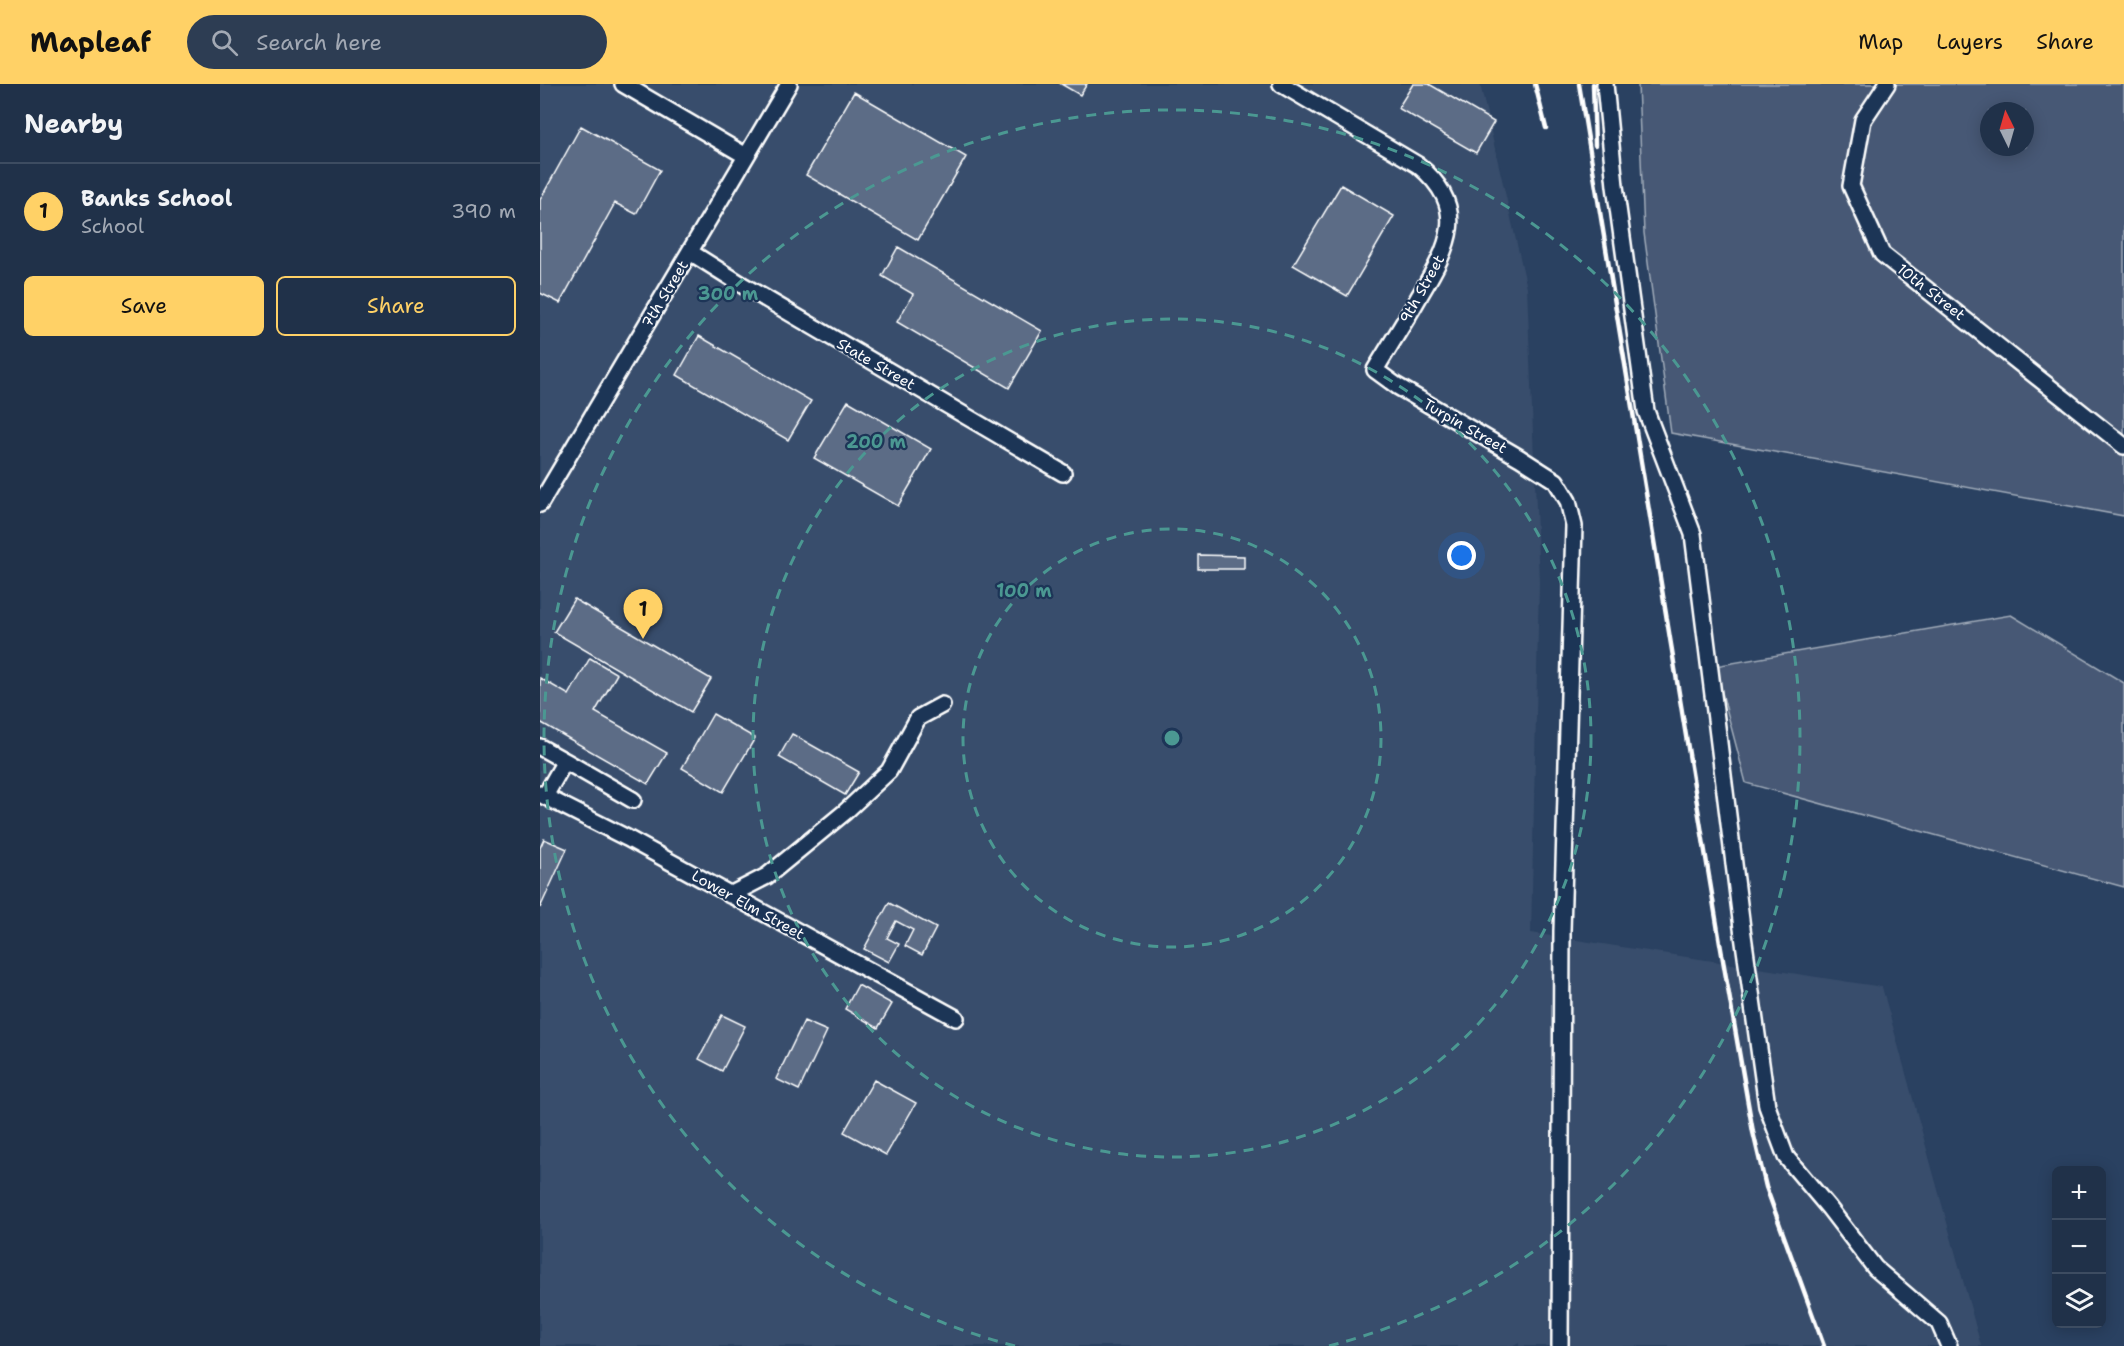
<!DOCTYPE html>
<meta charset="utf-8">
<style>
:root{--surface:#203149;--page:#2d3d53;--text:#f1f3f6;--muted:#a2a9b4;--line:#3d4c61;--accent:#ffd166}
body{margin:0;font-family:"Shantell Sans",sans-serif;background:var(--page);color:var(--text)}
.controls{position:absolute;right:18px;bottom:18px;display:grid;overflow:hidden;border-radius:9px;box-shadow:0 3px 15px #0003}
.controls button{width:54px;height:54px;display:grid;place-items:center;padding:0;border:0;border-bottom:2px solid var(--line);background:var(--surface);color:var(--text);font:30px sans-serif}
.compass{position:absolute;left:1440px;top:18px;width:54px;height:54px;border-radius:50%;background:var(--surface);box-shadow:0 3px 15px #0003;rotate:355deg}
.you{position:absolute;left:922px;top:472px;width:21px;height:21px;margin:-15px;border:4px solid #fff;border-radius:50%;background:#1a73e8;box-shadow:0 0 0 9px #1a73e833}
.badge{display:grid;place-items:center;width:39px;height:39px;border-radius:50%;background:var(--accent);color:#111;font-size:20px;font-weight:700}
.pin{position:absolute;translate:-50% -50px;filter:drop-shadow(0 2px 3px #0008)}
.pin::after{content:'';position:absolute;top:32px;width:21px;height:18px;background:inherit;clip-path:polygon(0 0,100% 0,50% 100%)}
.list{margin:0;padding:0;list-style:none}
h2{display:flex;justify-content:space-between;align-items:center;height:78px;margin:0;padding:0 24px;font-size:26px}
h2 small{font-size:20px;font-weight:400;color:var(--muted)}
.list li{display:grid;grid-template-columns:39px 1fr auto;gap:18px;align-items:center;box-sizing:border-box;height:96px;padding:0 24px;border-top:2px solid var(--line)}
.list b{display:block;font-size:22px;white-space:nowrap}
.list p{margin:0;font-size:20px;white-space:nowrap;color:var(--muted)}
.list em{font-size:20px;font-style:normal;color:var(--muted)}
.actions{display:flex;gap:12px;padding:18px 24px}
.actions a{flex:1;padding:14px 0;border:2px solid var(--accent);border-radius:9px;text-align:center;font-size:21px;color:var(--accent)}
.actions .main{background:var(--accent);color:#111}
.icon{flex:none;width:33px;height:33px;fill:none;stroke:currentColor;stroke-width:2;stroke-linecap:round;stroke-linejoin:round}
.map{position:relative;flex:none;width:1584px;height:1262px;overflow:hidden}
header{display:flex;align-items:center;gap:36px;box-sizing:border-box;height:84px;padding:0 30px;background:var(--accent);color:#111}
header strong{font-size:28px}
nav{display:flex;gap:33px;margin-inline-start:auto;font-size:21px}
.search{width:420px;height:54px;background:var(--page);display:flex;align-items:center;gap:15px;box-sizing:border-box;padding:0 21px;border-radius:33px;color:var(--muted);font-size:22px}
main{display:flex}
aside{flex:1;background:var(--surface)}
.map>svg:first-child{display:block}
.built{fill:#394e6c}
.green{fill:#465975;stroke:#a2acba;stroke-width:1.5;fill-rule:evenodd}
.building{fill:#5b6c86;stroke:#fff;stroke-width:1.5}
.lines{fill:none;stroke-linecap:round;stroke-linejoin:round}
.minor-casing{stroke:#fff;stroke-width:20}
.minor{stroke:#1d3557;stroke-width:15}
.rail{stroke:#fff;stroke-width:4.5}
.ring{fill:none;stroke:#4b9892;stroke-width:3;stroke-dasharray:10 8}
.labels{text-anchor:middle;stroke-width:4.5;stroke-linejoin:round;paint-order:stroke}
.street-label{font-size:15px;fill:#fff;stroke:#1d3557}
.centre{fill:#4b9892;stroke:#1d3557;stroke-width:3}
.ring-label{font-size:18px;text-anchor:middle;font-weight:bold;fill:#4b9892;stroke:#1d3557;stroke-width:4.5;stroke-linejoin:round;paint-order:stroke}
</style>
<header>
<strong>Mapleaf</strong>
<div class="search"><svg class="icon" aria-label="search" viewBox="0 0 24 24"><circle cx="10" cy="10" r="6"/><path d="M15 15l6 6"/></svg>Search here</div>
<nav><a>Map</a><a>Layers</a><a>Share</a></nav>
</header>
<main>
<aside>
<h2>Nearby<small></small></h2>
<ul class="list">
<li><span class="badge">1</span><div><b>Banks School</b><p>School</p></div><em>390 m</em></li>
</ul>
<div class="actions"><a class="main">Save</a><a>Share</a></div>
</aside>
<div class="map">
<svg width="1584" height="1262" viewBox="0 0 1584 1262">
<rect width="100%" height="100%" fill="#2a4161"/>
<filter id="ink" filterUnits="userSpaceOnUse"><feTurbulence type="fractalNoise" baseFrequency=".0167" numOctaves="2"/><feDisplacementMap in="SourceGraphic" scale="12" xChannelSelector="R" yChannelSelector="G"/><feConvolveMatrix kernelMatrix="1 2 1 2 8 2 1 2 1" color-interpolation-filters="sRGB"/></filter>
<g filter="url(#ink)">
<path class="built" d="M0 0H940L987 204 999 498 991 849 1342 903 1441 1262H979V1259L973 1262H0Z"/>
<path class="green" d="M1098 0H1584V432L1131 349 1104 149ZM1449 27H1485V63H1449Z
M1471 531 1584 599V803L1206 699 1175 582Z"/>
<path class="building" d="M521 0H547L540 11Z
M873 0H889L954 38 936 69 858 24Z
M314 8 426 73 378 156 266 91Z
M41 42 120 86 96 130 75 119 20 219 0 209V116Z
M801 101 854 132 807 212 753 181Z
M358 163 502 247 469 304 357 238 373 210 342 192Z
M159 252 271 317 248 356 137 291Z
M308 317 391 365 358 422 274 374Z
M658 471 704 472V485H658Z
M34 515 171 595 151 628 14 548Z
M50 574 77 590 55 628 127 669 108 700 0 638V594L29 611Z
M173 630 215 654 183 708 142 684Z
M252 650 319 688 305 711 239 673Z
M4 755 27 765 0 824V764Z
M349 819 396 844 382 871 365 862 373 846 356 837 347 854 359 860 349 878 324 865Z
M318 901 352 920 338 944 305 925Z
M182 931 205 942 182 987 159 975Z
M264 937 287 947 259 1006 236 995Z
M334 996 376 1019 346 1071 304 1048Z"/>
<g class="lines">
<defs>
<path id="minor" d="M83 0 206 72
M741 0 878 81C930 124 909 162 880 211 866 236 850 261 835 286L857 302 980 374 1016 397 1028 417 1034 442 1022 847 1020 1262
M1065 0 1075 102 1106 327 1153 450 1202 844 1227 1022 1246 1073 1289 1124 1335 1184 1399 1239 1409 1262
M1347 0 1323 36 1311 102 1342 170 1584 362
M150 168 204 202 523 389
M0 420 249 0
M0 663 25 677 5 712
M25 677 93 716
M0 710 87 754 416 934
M190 811 227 792 305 728 349 687 378 634 402 621"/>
</defs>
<use href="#minor" class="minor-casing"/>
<use href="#minor" class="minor"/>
<path class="rail" d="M995 0 1006 44
M1039 0 1180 859 1213 1048 1226 1103 1284 1262
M1053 0 1055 61"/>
</g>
</g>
<g class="ring">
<circle cx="632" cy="654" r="209"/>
<circle cx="632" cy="654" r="419"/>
<path d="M475 1262A628 628 0 1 1 789 1262"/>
</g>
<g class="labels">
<g class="street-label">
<text transform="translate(882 205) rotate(-61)" y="5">9th Street</text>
<text transform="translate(1391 208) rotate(38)" y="5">10th Street</text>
<text transform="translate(125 210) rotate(-59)" y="5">7th Street</text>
<text transform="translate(336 280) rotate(30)" y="5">State Street</text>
<text transform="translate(925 342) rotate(30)" y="5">Turpin Street</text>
<text transform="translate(208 821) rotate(29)" y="5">Lower Elm Street</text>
</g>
</g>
<circle cx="632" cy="654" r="9" class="centre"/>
<g class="ring-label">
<text x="188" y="216">300 m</text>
<text x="336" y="364">200 m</text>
<text x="484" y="513">100 m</text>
</g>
</svg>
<div class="controls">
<button>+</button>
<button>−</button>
<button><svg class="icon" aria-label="layers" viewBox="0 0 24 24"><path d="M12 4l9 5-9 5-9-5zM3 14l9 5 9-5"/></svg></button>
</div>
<svg class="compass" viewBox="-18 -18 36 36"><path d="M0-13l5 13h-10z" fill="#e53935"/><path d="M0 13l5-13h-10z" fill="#a2a9b4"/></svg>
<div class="you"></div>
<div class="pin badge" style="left:103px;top:555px">1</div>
</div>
</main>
